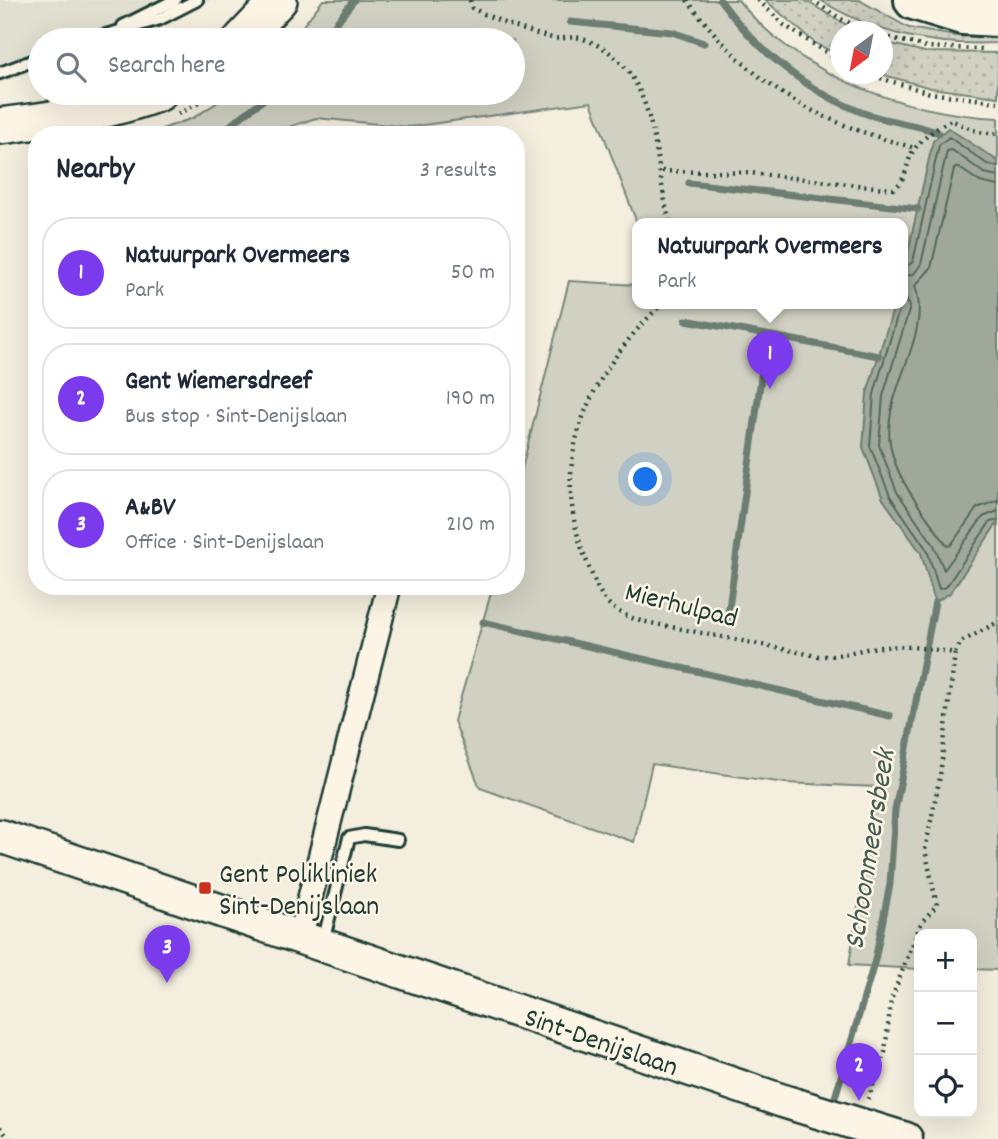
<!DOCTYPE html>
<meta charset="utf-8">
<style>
:root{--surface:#fff;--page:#f2f2f3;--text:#1f2937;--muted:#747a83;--line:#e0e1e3;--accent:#7c3aed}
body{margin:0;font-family:Dekko,sans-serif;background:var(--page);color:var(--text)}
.controls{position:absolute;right:21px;bottom:21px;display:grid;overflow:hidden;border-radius:14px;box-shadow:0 7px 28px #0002}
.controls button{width:63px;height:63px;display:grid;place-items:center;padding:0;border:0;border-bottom:2px solid var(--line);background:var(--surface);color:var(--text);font:35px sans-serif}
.compass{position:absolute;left:830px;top:21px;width:63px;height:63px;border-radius:50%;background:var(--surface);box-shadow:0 7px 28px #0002;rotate:212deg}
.you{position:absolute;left:646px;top:480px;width:24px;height:24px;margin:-18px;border:5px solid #fff;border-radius:50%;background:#1a73e8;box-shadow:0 0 0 10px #1a73e833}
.badge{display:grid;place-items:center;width:46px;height:46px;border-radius:50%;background:var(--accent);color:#fff;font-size:23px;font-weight:700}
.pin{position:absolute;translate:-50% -58px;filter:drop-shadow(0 2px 4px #0008)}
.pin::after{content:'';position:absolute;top:37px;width:24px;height:21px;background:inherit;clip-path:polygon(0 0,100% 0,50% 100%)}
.popup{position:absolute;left:632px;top:218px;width:276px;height:91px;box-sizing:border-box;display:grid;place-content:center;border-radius:14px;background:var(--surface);filter:drop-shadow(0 2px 5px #0005);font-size:23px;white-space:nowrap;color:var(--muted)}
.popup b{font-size:26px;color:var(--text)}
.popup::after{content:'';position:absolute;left:50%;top:100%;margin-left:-14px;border:14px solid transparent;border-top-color:var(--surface)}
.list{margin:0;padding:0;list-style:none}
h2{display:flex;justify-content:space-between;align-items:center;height:91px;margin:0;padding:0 28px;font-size:30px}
h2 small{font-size:23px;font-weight:400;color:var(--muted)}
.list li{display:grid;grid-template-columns:46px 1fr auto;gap:21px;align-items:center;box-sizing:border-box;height:112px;margin:0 14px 14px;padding:0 14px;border:2px solid var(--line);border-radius:28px}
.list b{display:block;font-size:26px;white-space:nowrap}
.list p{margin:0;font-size:23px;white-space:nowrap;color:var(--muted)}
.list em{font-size:23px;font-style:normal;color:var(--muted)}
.icon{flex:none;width:38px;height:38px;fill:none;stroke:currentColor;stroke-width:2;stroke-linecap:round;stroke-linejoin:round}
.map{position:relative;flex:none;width:998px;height:1139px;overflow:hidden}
.search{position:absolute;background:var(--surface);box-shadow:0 7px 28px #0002;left:28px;top:28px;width:497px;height:77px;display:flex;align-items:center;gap:18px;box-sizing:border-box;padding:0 24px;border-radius:38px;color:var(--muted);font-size:26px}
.panel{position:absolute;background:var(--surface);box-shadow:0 7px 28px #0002;left:28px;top:126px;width:497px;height:469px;border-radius:28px}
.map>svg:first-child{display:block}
.built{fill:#e1dfd0}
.grass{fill:url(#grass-dots);stroke:#78877b;stroke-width:2}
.park{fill:#d0d1c2;stroke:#78877b;stroke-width:2}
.water{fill:#a0a89b;stroke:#6c7d72;stroke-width:2}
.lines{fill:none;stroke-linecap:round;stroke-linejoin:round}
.shore{stroke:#53685d;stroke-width:2}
.stream{stroke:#6c7d72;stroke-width:7}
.lane-casing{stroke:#1f3d34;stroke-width:16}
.street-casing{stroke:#1f3d34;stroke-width:28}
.secondary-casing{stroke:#1f3d34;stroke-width:37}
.primary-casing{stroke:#1f3d34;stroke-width:40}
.highway-casing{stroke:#1f3d34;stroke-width:44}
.path{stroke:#1f3d34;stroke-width:4.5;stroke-dasharray:2 5;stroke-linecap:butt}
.lane{stroke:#fcf5e5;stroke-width:10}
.street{stroke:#fcf5e5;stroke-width:23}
.secondary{stroke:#fcf5e5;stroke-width:32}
.primary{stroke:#fcf5e5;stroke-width:35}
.highway{stroke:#fcf5e5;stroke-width:38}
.poi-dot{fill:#c8321e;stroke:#fcf5e5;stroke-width:2.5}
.labels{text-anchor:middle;stroke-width:5;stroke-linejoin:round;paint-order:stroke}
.street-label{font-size:28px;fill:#1f3d34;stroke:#fcf5e5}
.poi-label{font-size:28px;fill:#1f3d34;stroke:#fcf5e5;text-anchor:start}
.water-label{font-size:30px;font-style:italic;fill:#465d53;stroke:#fcf5e5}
</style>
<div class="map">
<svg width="998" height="1139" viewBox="0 0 998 1139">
<defs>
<pattern id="grass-dots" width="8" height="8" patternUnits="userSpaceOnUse" patternTransform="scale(1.75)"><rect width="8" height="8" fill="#d0d1c2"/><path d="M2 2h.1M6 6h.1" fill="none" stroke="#b2b4a7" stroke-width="1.8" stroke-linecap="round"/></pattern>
</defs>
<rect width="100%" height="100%" fill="#f3eede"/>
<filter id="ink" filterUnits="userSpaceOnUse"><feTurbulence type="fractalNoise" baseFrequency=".0143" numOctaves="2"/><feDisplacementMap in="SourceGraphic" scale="14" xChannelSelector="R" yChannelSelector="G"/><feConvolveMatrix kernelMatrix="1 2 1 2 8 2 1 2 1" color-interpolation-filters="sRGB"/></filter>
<g filter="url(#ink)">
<path class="built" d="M0 0H211L181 17 117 40H40V68L0 83Z"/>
<path class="grass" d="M765 0H804L857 31 841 32 840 56 815 43Z
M820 0H859L909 28 955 36 998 37V43C932 46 877 35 820 0Z
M883 42 925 52 998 53V97L931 88 880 74Z"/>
<path class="park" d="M323 0H738C800 76 902 113 998 118V970L972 969V934H919V969L849 965 877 787 785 783 652 764 634 842 480 788 454 721 493 586H516V492L569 281 637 285V303H903V223H637L591 102 409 127 316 118 265 135H145L193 118 232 93H513V40H292Z"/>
<path class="water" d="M948 128 998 161V522L950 593 935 602 921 553 883 499 863 447 867 393 895 303H903V273L933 141Z"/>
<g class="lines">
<path class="shore" d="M998 186 980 182 958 167 954 169 931 268 915 286C933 337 882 389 890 443 895 481 927 515 947 546L951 545 977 508 998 500
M903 268 913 262 939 145 949 137 987 164 998 167
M903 276 914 274 921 264 947 151 952 150 984 173 998 176
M903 291 910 307 883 396 879 445 897 492 934 545 944 570 983 517 998 511
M901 303 874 394 870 446 890 496 927 550 939 589 946 587 990 522 998 520"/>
<path class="stream" d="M720 0C757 50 803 89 861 112 886 122 914 123 939 133
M570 22 672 32 704 43
M323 40 354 0
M219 134 272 93
M689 183 918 209
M686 320 879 356
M483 622 890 716
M727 622 767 335
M834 1101 875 960 890 884 895 810 935 602"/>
<defs>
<path id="lane" d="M123 26 175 0
M89 40 160 19 197 0
M0 73 40 58
M323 942 349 838 364 835 398 840"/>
<path id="street" d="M300 937 389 586"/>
<path id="secondary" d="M0 836 783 1101 906 1139"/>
<path id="primary" d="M241 40 279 0
M0 126C54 119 108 113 159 93"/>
<path id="highway" d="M914 0 963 15 998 17"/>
</defs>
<use href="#lane" class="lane-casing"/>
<use href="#street" class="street-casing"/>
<use href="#secondary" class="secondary-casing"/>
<use href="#primary" class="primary-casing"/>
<use href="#highway" class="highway-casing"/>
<path class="path" d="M470 0 472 8C497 21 524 31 552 38 562 40 573 35 583 39 661 65 652 160 670 223
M687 0C754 88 810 119 915 148
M758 0 784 25 841 62
M812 0 841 19 870 32
M883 36 926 47 982 49
M867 74 930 93 998 102
M178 114 218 93
M662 171 750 173 893 189C910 178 904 161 916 147 923 138 940 125 951 120L978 132 998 134
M663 303C589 373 545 462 587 562 600 596 605 610 641 621L818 656C845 657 859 648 883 647 908 645 931 649 955 653L940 776 925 850 937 905 921 923 891 1000 885 1052 867 1102
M955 653 961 642 998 622
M0 1127 9 1139"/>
<use href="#lane" class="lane"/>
<use href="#street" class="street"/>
<use href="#secondary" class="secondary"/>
<use href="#primary" class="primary"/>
<use href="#highway" class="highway"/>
</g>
</g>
<rect class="poi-dot" x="198" y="881" width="14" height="14" rx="3.5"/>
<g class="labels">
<g class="street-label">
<text transform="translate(682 603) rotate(14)" y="10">Mierhulpad</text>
<text transform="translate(602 1040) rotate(19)" y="10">Sint-Denijslaan</text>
</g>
<g class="poi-label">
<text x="219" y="882">Gent Polikliniek<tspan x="219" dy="32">Sint-Denijslaan</tspan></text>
</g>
<g class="water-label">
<text transform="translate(868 849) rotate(-81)" y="10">Schoonmeersbeek</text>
</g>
</g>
</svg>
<div class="controls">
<button>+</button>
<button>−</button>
<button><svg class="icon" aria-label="locate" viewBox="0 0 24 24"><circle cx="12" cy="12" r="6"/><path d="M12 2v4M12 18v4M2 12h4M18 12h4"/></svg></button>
</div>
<svg class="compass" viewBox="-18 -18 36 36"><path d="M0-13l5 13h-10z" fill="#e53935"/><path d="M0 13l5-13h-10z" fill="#747a83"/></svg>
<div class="you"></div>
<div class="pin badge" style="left:770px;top:389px">1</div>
<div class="popup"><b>Natuurpark Overmeers</b>Park</div>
<div class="pin badge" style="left:859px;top:1101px">2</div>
<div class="pin badge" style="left:167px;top:983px">3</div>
<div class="search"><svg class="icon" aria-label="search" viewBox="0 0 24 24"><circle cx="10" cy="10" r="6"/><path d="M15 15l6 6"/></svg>Search here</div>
<section class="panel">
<h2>Nearby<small>3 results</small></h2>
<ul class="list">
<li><span class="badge">1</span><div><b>Natuurpark Overmeers</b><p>Park</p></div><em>50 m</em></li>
<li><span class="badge">2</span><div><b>Gent Wiemersdreef</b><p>Bus stop · Sint-Denijslaan</p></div><em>190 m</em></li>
<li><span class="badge">3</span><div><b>A&amp;BV</b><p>Office · Sint-Denijslaan</p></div><em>210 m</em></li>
</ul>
</section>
</div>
